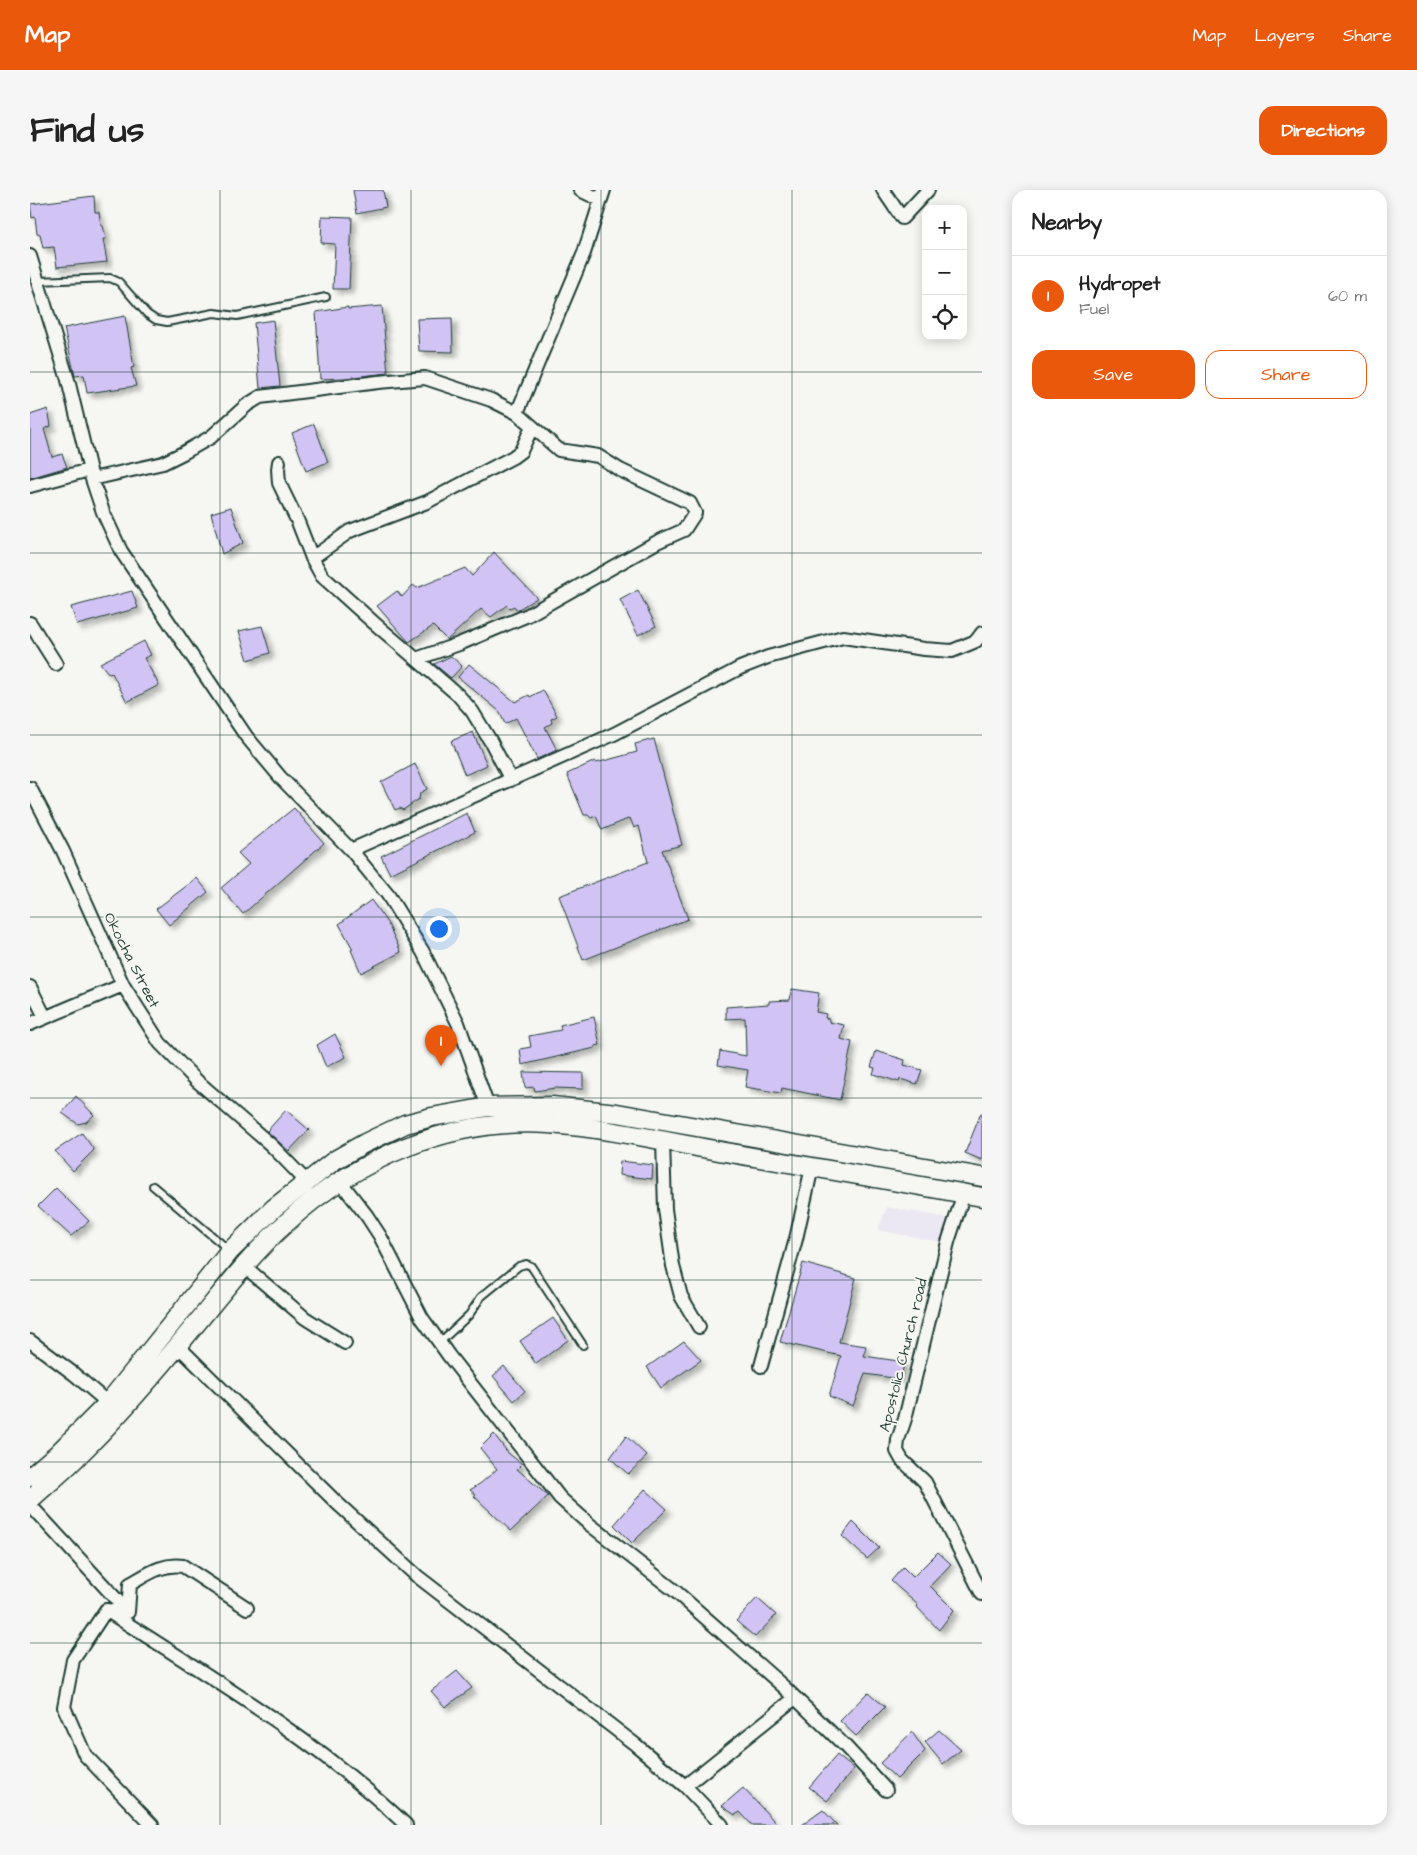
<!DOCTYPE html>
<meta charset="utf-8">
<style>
:root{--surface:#fff;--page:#f6f6f6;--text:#222;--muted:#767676;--line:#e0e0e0;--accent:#ea580c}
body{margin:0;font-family:"Architects Daughter",sans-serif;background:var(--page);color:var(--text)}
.controls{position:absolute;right:15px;top:15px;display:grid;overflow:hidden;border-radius:10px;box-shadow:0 2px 12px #0003}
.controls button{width:45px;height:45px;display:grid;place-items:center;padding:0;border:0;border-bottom:1px solid var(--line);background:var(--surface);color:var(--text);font:25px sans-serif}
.you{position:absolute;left:408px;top:738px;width:18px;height:18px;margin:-12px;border:4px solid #fff;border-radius:50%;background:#1a73e8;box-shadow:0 0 0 8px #1a73e833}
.badge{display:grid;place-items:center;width:32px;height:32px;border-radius:50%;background:var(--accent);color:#fff;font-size:16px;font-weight:700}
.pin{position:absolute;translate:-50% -41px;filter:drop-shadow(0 1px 2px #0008)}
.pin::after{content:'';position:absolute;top:26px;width:18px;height:15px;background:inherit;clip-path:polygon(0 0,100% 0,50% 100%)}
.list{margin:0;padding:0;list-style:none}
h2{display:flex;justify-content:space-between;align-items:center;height:65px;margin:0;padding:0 20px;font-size:21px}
h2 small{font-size:16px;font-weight:400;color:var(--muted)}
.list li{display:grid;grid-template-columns:32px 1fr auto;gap:15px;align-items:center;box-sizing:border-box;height:80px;padding:0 20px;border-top:1px solid var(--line)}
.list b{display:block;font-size:19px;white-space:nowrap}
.list p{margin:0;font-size:16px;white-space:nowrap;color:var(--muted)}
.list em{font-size:16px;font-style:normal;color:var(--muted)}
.actions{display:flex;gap:10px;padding:15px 20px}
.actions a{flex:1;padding:11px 0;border:1px solid var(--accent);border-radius:15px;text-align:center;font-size:18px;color:var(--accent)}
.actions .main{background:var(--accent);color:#fff}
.icon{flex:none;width:28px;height:28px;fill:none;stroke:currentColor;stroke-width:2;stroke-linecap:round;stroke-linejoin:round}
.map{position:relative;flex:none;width:952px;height:1635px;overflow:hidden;border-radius:15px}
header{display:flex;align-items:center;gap:30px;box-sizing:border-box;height:70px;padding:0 25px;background:var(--accent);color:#fff}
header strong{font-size:24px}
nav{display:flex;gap:28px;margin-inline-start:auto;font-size:18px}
.intro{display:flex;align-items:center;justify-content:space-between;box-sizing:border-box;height:120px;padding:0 30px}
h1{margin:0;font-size:35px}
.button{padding:12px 22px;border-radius:15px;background:var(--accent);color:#fff;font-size:18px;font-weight:700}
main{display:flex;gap:30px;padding:0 30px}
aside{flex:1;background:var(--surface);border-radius:15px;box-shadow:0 2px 12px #0003}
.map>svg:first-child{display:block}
.built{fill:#ebe7f3}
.building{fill:#d2c3f5;stroke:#1f3d34;filter:url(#shadow)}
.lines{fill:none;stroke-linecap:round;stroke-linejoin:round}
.lane-casing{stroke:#1f3d34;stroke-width:10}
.street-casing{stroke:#1f3d34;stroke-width:16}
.secondary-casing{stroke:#1f3d34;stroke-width:21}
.lane{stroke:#f6f6f2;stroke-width:6}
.street{stroke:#f6f6f2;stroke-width:12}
.secondary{stroke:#f6f6f2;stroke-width:18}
.grid{fill:none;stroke:#1f3d34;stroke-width:1;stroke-opacity:0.55}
.labels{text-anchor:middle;stroke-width:4;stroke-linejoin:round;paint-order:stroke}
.street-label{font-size:15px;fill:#1f3d34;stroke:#f6f6f2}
</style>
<header>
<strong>Map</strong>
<nav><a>Map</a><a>Layers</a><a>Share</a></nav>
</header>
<div class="intro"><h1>Find us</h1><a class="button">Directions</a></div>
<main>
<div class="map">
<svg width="952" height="1635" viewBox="0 0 952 1635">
<defs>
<filter id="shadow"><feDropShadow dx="4.5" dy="4.5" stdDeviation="2.5" flood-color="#0004"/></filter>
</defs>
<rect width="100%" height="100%" fill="#f6f6f2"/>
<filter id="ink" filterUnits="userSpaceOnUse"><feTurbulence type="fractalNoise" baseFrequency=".02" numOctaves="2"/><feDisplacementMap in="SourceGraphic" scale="10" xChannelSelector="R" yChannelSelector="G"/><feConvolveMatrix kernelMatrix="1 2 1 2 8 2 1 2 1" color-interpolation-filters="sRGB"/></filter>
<g filter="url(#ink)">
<path class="built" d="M857 1017 917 1028 911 1052 848 1040Z"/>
<path class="building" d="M323 0H353L356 17 327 23Z
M64 6 65 22H69L71 36H73L76 49H73L77 72 27 77 24 57 13 58 10 45 7 44 5 27 2 28 0 14Z
M292 26 322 27 319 99H303L305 54 291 53Z
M352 116 358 183 314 188 290 189 286 122 318 117V119Z
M95 126 104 177 101 178 106 196 57 203 54 185 45 186 34 138Z
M422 128 423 162 389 161 387 129Z
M243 130 250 196 230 198 224 133Z
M18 219 21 236 14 239 22 267 32 264 37 277 0 288V225Z
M284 234 298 272 276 281 262 243Z
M201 317 213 353 192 364 181 323Z
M464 362 507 408 487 420 484 416 480 418 477 415 461 427 451 419 417 450 403 436 379 452 347 416 367 401 372 407 383 395 387 398 435 378 442 386Z
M608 400 626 436 608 445 590 410Z
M102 401 108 418 47 435 41 417Z
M232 436 240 463 218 470 209 441Z
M114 451 121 465 114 468 129 495 97 512 82 483 79 484 70 473Z
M421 466 432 476 421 488 404 474Z
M439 474 485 512 499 505 500 507 513 500 527 526 521 529 522 533 515 537 527 560 507 569 486 528 475 534 469 521 428 487Z
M443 542 457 575 435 585 421 551Z
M624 549 652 655 632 660 658 729 553 770 529 706 618 672 609 636 604 638 600 628 572 640 566 626 561 628 558 625H554L537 584 565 571 566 573 607 562 605 554Z
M385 574 397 599 390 603 389 609 373 620 370 618 365 620 351 592Z
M264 618 294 653 213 724 191 698 219 674 208 663Z
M437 623 445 642 360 684 351 666Z
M167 688 178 702 139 735 126 719Z
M341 710 358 734 371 762 331 783 321 760 323 759 309 734Z
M762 799 789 803 786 822 796 824 795 828 799 829V832L814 835 811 849 822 852 810 910 752 898 751 903 715 897 718 880 688 875 690 861 716 866 715 828 696 829V817L739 814V811L760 810Z
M564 827 570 855 565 856V858L492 875 490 859 501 857 499 846 531 840 530 835Z
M305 844 316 867 296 877 287 855Z
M846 861 875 870 874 875 892 880 887 894 870 889 869 892 843 884 845 878 841 877Z
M493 882 553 883V899L525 898 505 901 504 897 495 898Z
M46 906 64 925 56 932 48 934 32 923Z
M256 920 279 940 259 961 237 941Z
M951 923H952V970L935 963Z
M52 943 64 960 43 981 25 961Z
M590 971 623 975 622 989 589 985Z
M26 998 59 1031 41 1046 8 1016Z
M773 1073 826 1088 809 1152 836 1156 834 1166 875 1172 870 1189 835 1184 823 1216 799 1206 811 1166 750 1152Z
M523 1128 538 1150 506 1174 490 1151Z
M654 1151 671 1170 631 1198 617 1177Z
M474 1176 495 1201 484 1211 463 1186Z
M464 1244 478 1263 492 1274 487 1279 518 1306 481 1341 444 1306 446 1305 440 1300 451 1293 467 1279 450 1258Z
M596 1246 617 1266 598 1284 580 1268Z
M615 1299 637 1319 602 1353 584 1335Z
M823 1332 849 1358 837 1369 812 1346Z
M908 1362 921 1374 900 1396 924 1420 909 1440 887 1417 888 1415 861 1391 873 1377 883 1387Z
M727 1408 746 1425 725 1447 706 1431Z
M427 1481 442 1498 415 1517 401 1501Z
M838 1502 855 1517 826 1546 810 1531Z
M909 1540 931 1560 913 1574 895 1552Z
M882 1542 895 1561 867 1589 850 1573Z
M807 1565 824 1579 797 1611 779 1597Z
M713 1598 748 1635H722L710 1622 705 1625 692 1616Z
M793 1620 807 1635H772Z"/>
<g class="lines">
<defs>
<path id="lane" d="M8 91 80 88 89 92 117 124 126 130 137 132 184 123 207 126 296 107
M123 996 199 1060
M409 1153 439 1125 451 1107 489 1076 496 1074 501 1076 553 1155"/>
<path id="street" d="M550 0 571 10
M853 0 872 28 898 0
M0 66 38 190 62 289 73 322 91 361 216 546 251 588 321 660 358 705 393 762 428 833 458 917
M487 223 554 63 574 0
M249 272 248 279 249 293 268 332 282 368 292 386 343 432 428 505 442 521 461 552 481 590
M62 289 133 273 153 263 181 247 217 215 230 207 348 192 395 188 461 210 487 223 529 260 568 266 590 280 660 313 665 323 654 340 627 352 498 425 429 454 386 469
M0 296 59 280
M282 368 320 341 397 312 483 267 491 261 502 237
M0 433 26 474
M0 598 33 661 93 795 130 853 167 891 241 955 276 991
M321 660 584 544 710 478 738 467 813 447 894 459 922 461 946 451 952 443
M0 797 15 827
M0 834 93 795
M633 951 635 1019 643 1076 651 1106 669 1137
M309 990 337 1026 350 1046 392 1128 419 1166 530 1308 559 1334 645 1401 754 1497 815 1556 856 1600
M934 1003 918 1052 875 1229 868 1250 867 1261 872 1270 895 1292 952 1404
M214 1076 275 1128 315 1153
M0 1151 44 1184 78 1213
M148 1156 307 1313 387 1386 606 1555 655 1596 692 1635
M731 1176 766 1049 782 977
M0 1315 98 1422
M76 1420C179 1487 287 1550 376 1635
M98 1422 76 1420 43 1470 34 1517 55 1565 122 1635
M98 1422 100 1394C118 1384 132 1373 153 1376L217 1418
M655 1596 765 1508"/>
<path id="secondary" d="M0 1287 27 1264 78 1213 200 1061 244 1018 305 970 335 953 375 934 402 927 458 917 522 916 587 923 952 987
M0 1310C16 1295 34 1281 49 1265 84 1231 115 1195 146 1158 182 1116 215 1070 256 1033 327 968 421 927 519 934 578 938 637 952 695 962 780 977 866 991 952 1007"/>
</defs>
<use href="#lane" class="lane-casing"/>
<use href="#street" class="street-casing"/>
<use href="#secondary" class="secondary-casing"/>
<use href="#lane" class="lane"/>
<use href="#street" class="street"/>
<use href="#secondary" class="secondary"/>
</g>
</g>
<path class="grid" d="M190 0V1635M381 0V1635M571 0V1635M762 0V1635M0 182H952M0 363H952M0 545H952M0 727H952M0 908H952M0 1090H952M0 1272H952M0 1453H952"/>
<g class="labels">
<g class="street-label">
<text transform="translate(102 770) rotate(63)" y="5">Okocha Street</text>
<text transform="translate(873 1165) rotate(-76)" y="5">Apostolic Church road</text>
</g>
</g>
</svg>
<div class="controls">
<button>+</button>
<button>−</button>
<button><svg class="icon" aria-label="locate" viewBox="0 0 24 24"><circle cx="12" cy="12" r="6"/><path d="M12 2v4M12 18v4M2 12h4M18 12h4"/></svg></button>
</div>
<div class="you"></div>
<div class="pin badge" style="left:411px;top:876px">1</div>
</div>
<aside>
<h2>Nearby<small></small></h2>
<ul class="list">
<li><span class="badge">1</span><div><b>Hydropet</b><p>Fuel</p></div><em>60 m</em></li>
</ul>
<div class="actions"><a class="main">Save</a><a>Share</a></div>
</aside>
</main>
